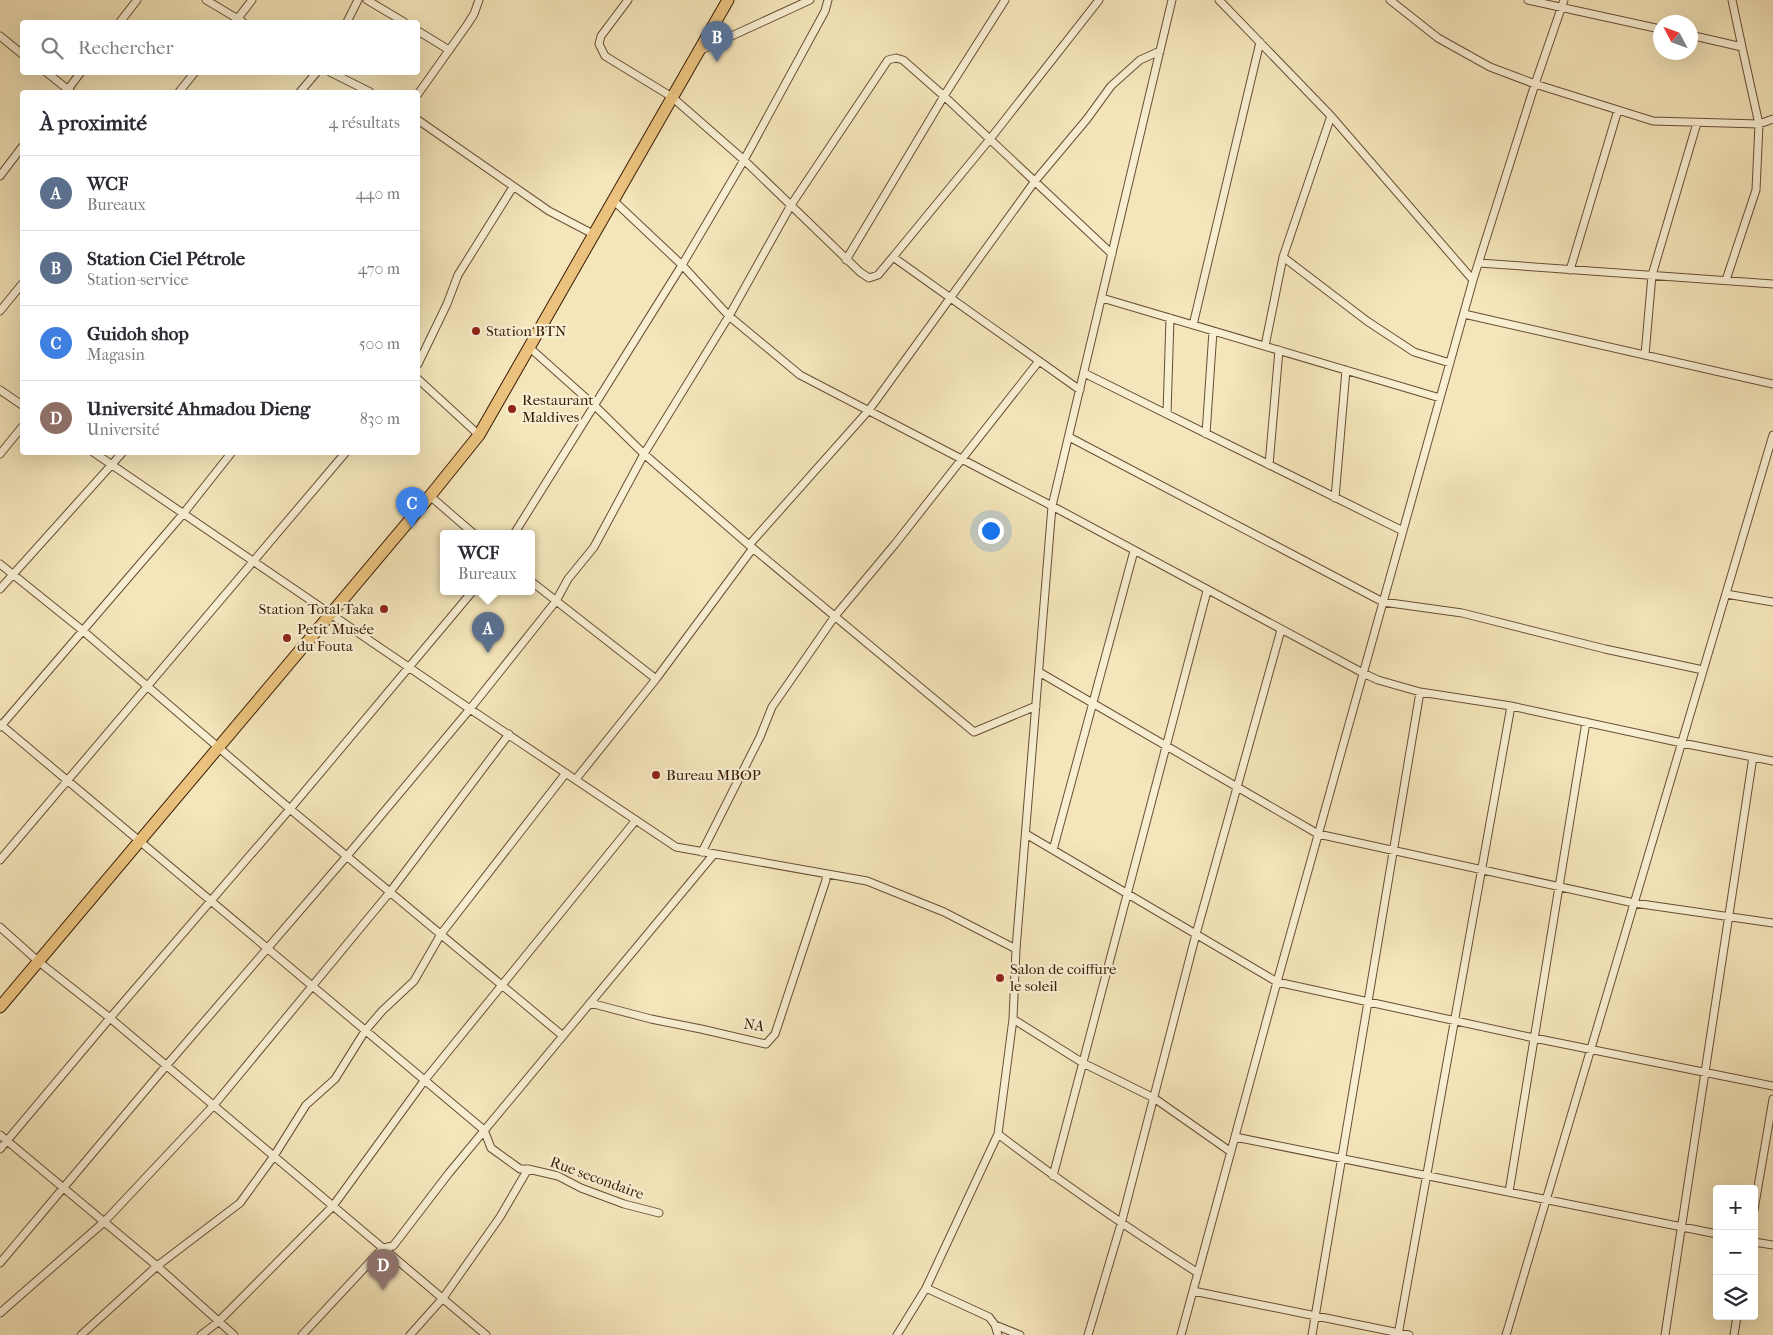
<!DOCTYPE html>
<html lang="fr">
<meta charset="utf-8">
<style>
:root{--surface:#fff;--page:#f2f2f3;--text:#2b2b33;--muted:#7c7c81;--line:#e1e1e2;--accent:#1a73e8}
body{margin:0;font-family:"IM FELL French Canon",serif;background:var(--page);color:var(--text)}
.controls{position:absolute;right:15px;bottom:15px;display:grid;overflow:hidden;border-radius:5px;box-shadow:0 5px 20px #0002}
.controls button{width:45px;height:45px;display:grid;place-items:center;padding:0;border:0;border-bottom:1px solid var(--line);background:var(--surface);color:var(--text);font:25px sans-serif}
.compass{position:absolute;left:1653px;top:15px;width:45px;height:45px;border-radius:50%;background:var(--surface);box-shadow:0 5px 20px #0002;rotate:311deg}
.you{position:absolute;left:990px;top:530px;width:18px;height:18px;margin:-12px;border:4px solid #fff;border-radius:50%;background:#1a73e8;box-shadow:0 0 0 8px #1a73e833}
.badge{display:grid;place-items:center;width:32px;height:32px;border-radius:50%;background:var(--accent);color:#fff;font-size:16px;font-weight:700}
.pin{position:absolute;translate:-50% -41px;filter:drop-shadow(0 1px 2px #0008)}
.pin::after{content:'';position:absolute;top:26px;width:18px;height:15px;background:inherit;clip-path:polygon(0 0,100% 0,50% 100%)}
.popup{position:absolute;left:440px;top:530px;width:95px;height:65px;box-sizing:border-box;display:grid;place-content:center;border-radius:5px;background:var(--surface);filter:drop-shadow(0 1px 4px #0005);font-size:16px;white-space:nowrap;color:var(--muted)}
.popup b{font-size:19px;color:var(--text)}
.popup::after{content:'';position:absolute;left:50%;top:100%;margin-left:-10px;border:10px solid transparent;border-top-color:var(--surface)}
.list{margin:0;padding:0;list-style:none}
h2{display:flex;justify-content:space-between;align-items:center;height:65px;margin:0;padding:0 20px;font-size:21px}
h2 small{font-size:16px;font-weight:400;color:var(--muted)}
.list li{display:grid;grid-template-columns:32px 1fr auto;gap:15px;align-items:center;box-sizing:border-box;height:75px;padding:0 20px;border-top:1px solid var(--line)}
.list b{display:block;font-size:19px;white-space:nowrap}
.list p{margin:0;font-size:16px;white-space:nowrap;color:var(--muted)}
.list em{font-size:16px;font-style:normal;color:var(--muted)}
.icon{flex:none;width:28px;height:28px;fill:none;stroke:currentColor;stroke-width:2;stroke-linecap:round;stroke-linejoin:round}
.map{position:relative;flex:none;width:1773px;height:1335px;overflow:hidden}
.search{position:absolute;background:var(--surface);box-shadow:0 5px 20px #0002;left:20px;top:20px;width:400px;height:55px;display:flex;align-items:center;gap:12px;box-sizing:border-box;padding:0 18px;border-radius:5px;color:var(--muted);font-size:19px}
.panel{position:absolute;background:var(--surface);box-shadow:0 5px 20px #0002;left:20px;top:90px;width:400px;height:365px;border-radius:5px}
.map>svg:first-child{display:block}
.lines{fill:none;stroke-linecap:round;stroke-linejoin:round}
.minor-casing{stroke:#684e34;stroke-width:9}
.trunk-casing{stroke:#3a1b08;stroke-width:13}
.minor{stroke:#f8eed2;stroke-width:7}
.trunk{stroke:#eac27d;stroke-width:11}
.poi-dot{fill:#8f2418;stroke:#f8eed2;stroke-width:2}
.labels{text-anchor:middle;stroke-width:4.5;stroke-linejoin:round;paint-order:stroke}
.poi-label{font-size:15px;fill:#3a1b08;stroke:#f8eed2;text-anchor:start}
.street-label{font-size:15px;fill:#3a1b08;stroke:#f8eed2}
</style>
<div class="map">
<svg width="1773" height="1335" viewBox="0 0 1773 1335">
<rect width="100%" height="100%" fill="#f4e5ba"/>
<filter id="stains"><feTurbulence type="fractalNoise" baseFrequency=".004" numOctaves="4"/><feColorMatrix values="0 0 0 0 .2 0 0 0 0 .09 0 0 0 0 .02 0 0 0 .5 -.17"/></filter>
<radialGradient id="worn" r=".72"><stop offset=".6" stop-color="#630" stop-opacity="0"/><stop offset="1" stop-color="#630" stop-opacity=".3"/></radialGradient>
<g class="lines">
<defs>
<path id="minor" d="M206 0 243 22
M367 0 404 22
M628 0 601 36 599 44 605 56 672 97 744 160 860 272 869 278 878 275 893 257 1080 390
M1219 0 1331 116 1473 280
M1390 0 1438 38 1490 67 1535 84 1653 121 1759 124 1773 119
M1528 0 1660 29
M1732 0 1742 47
M120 22 137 0
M235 22 252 0
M347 22 358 0
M418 31 449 50
M1690 35 1742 47 1759 124 1756 190 1726 280
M0 36 22 54
M699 51 810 0
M46 72 71 92
M330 72 370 92
M66 92 81 72
M179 92 195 72
M300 92 317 72
M418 94 467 25 474 14 479 0
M418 120 549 211 593 234
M0 176 22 147
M613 200 682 265 729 316 800 375 1052 506 1363 673 1378 680 1420 692 1511 706 1682 743 1773 761
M893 257 990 139 1099 0
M1283 257 1367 321 1414 352 1450 363
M846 260 944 96 1005 0
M1479 263 1773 284
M1570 270 1618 110
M1102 298 1440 398
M0 311 22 284
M1464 314 1773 384
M1193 325 1260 42
M1265 346 1283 257 1331 116
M530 348 595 406 644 454 749 545 974 732 1036 706
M1645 355 1652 275 1697 123
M418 364 447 304 458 275 513 187
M1084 373 1403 531
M418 379 479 435
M0 390 22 405
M1167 414 1170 318
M1206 434 1213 331
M1069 437 1383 602 1462 613 1605 649 1703 670
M93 452 470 709 676 847 867 881 944 912 1016 949
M0 454 22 427
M1269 465 1279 350
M430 496 474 534
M1335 498 1346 370
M514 534 682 265 744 160 825 11 828 0
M749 545 869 410 1035 181 1087 119 1111 86 1140 60 1160 51
M0 564 82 630 290 809 563 1036
M532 582 656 679
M0 589 123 452
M1726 594 1773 602
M1039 672 1318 834 1634 903 1773 923
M0 724 484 1130 491 1148 520 1169H528L558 1176 581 1188 624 1204 659 1213
M0 727 183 514 232 452
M576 779 656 679 753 548
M1026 834 1277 982 1534 1038 1773 1086
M1053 850 1134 551
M702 852 760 737 772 707 835 616 895 544 1039 361
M0 860 346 452
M0 927 39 962 110 1018 486 1335
M590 1003 651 1019 701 1029 766 1044 775 1034 826 880V874
M1013 1019 1083 1063 1154 1098 1231 1152
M998 1134C1063 1184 1129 1229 1198 1273
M0 1135 157 1266 234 1335
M1235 1137 1717 1234
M0 1149 110 1018 290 809 472 592
M1053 1176 1207 591
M1509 1192 1586 722
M1754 1210 1773 1099
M1754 1242 1773 1245
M0 1263 166 1066 347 856 470 709 556 601 568 579 594 547 644 454 729 316 791 205 888 60 896 58 903 60 944 96 1112 254
M926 1288 989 1317 995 1325 998 1335
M1193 1291 1409 1335
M0 1313 104 1222 214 1105 390 892 509 734
M995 1325 1020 1335
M81 1335 157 1266 240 1203 274 1156 306 1105 335 1079 365 1031 382 1011 414 981 441 934 566 773
M201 1335 218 1322 333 1206 424 1081 636 820
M302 1335 383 1248 393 1246 400 1237 449 1173 714 854
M410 1335 443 1298 500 1217 528 1169
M897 1335 926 1288 998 1134 1013 1019 1016 949 1052 506 1172 0
M1088 1335 1121 1224 1196 934 1281 630
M1181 1335 1277 982 1473 280 1535 84 1564 0
M1312 1335 1420 692
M1398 1335 1511 706
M1506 1335 1773 435
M1665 1335 1753 757
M1734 1335 1737 1316"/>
<path id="trunk" d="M0 1007 430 496 479 435 728 0"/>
</defs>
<use href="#minor" class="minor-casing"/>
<use href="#trunk" class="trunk-casing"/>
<use href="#minor" class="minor"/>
<use href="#trunk" class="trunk"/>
</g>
<g class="poi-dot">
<circle cx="476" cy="331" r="5"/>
<circle cx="512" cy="409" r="5"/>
<circle cx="384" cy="609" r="5"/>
<circle cx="287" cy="638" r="5"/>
<circle cx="656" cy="775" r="5"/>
<circle cx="1000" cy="978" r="5"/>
</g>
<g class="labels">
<g class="poi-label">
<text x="486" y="336">Station BTN</text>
<text x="522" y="405">Restaurant<tspan x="522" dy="17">Maldives</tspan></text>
<text x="374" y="614" text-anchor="end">Station Total Taka</text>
<text x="297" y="634">Petit Musée<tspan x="297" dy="17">du Fouta</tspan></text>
<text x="666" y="780">Bureau MBOP</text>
<text x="1010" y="974">Salon de coiffure<tspan x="1010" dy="17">le soleil</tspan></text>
</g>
<g class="street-label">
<text transform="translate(754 1025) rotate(8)" y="5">NA</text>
<text transform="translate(597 1178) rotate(20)" y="5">Rue secondaire</text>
</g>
</g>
<rect width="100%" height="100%" filter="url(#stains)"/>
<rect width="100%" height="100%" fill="url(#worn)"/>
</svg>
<div class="controls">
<button>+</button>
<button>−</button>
<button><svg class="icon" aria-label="layers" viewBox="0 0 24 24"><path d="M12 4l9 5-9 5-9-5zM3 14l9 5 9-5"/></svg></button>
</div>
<svg class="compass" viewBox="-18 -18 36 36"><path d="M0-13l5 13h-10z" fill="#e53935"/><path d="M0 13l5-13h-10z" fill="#7c7c81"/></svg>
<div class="you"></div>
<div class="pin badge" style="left:488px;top:653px;background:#5c6f8a">A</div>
<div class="popup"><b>WCF</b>Bureaux</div>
<div class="pin badge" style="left:717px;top:62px;background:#5c6f8a">B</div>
<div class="pin badge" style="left:412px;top:528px;background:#3f7fe0">C</div>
<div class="pin badge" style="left:383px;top:1290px;background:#8d6e63">D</div>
<div class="search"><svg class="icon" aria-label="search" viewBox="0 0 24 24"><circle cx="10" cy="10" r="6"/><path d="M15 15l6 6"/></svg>Rechercher</div>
<section class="panel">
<h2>À proximité<small>4 résultats</small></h2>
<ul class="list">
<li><span class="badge" style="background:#5c6f8a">A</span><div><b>WCF</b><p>Bureaux</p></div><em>440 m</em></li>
<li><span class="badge" style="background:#5c6f8a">B</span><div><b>Station Ciel Pétrole</b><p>Station-service</p></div><em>470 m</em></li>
<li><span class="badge" style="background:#3f7fe0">C</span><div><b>Guidoh shop</b><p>Magasin</p></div><em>500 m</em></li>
<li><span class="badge" style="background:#8d6e63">D</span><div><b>Université Ahmadou Dieng</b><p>Université</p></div><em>830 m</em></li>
</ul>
</section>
</div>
